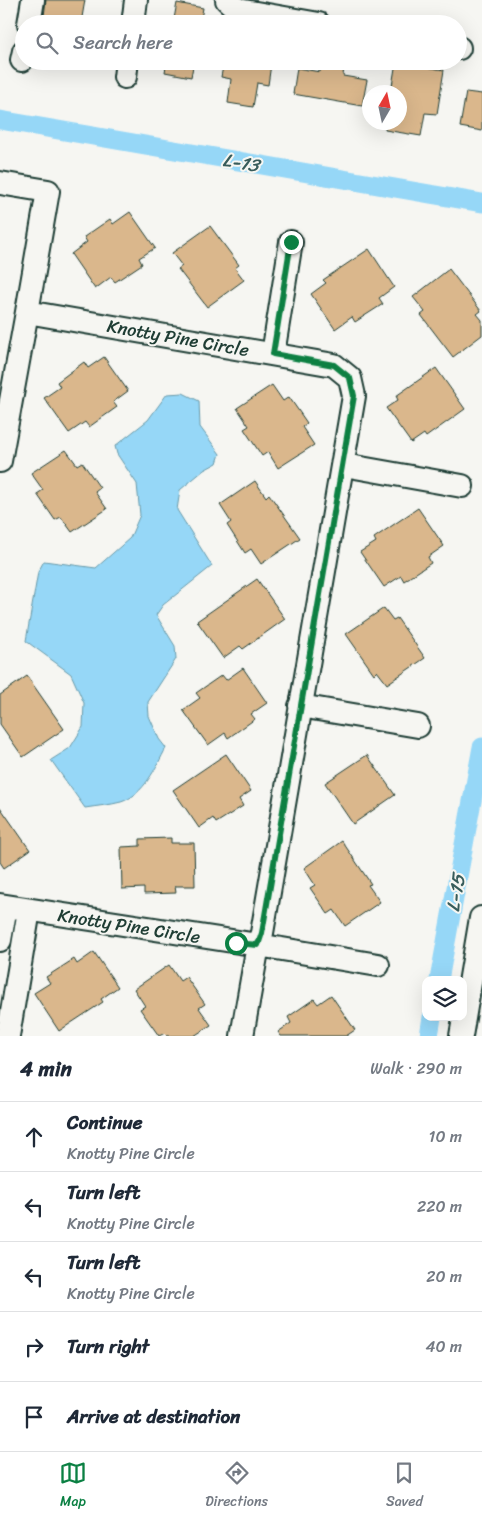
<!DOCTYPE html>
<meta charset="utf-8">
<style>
:root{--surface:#fff;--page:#f6f6f7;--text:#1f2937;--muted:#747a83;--line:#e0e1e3;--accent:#0b8043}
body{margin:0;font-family:Sriracha,sans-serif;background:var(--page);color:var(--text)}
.controls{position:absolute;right:15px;bottom:15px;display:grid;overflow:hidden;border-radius:10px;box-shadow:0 5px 20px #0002}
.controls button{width:45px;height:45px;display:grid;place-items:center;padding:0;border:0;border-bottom:1px solid var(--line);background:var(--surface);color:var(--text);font:25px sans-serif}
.compass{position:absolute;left:362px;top:85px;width:45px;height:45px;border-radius:50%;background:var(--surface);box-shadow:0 5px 20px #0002;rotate:9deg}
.stop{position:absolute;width:15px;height:15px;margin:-11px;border:4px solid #0b8043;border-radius:50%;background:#fff}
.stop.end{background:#0b8043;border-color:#fff;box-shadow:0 1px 5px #0008}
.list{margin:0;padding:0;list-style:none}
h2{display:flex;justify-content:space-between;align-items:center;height:65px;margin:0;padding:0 20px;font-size:21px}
h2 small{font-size:16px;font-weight:400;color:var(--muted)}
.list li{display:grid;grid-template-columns:32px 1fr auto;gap:15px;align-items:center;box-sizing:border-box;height:70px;padding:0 20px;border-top:1px solid var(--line)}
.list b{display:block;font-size:19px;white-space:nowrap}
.list p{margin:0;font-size:16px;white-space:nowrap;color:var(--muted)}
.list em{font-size:16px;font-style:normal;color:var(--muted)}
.icon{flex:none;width:28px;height:28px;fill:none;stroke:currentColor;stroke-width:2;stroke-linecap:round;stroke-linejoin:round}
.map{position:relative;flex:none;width:482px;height:1036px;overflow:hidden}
.search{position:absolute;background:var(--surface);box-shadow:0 5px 20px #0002;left:15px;right:15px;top:15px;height:55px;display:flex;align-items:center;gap:12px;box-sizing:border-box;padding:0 18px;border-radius:28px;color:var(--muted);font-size:19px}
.sheet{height:415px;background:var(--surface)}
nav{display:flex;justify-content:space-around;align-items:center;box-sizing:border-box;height:70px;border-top:1px solid var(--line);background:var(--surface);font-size:14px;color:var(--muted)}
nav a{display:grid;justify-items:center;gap:2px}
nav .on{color:var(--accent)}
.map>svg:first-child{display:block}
.water{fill:#96d7f7;stroke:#6699a9}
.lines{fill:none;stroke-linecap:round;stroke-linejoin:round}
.canal{stroke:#96d7f7;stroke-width:19}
.building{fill:#dab78c;stroke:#1f3d34}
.minor-casing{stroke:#1f3d34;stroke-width:26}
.minor{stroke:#f6f6f2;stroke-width:22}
.route{stroke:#0b8043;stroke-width:6}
.labels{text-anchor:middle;stroke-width:4;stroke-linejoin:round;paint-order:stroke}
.street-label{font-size:18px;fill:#1f3d34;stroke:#f6f6f2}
.water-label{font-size:19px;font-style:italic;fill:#375c5b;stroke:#f6f6f2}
</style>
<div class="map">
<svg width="482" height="1036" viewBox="0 0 482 1036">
<rect width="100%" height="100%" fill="#f6f6f2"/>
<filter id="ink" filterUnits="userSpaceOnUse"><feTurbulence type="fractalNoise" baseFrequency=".02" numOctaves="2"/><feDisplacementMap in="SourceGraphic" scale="10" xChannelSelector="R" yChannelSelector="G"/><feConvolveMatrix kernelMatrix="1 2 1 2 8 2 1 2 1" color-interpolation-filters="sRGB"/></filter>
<g filter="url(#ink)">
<path class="water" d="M183 393 199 401 200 427 220 454 217 463 204 470 180 490 177 510 212 566 163 605 156 615 175 646 176 659 148 702 149 716 159 739 166 748C156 767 144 795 121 802 110 805 97 806 85 808L51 760 70 748 83 727 84 703 71 674 26 641 38 572 44 561 96 568 130 538 140 515 137 484 117 454 115 446 148 420 167 394Z"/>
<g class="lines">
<path class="canal" d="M0 120 482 203
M439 980 482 747
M429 1036 432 1017"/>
</g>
<path class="building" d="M46 0H85L81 23 86 24H43Z
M177 3 203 8 200 24H173Z
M48 61H75L73 69 47 65Z
M167 61H194L191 77 165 72Z
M224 61H261L271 64 268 85 257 83 253 107 228 103 231 79 221 77Z
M322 62 344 66 343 76 367 80 362 106 293 94 297 68 320 72Z
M396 62 444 70 437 114 425 113 421 136 385 130 386 122H400V92H391Z
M466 92 482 94V131L460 127Z
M130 212 155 248 139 258 142 264 115 282 111 277 95 289 71 254 87 242 84 237 110 219 113 224Z
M210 226 239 265 235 268 244 280 207 307 178 269 182 266 172 253Z
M369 249 394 287 379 298 383 304 355 322 352 317 335 329 311 294 326 283 323 280Z
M449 269 481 311 477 314 482 320V335L453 357 421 315 425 312 413 297Z
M104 357 128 391 113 402 117 407 89 427 85 422 69 433 44 398 60 387 57 382 84 362 88 368Z
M436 368 465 409 426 437 424 434 411 443 386 408 398 400 396 396Z
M272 385 283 401 289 397 307 423 302 427 314 445 278 468 268 452 262 456 244 429 249 426 237 408Z
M66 450 77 465 82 462 100 488 95 492 107 509 72 532 61 517 55 520 37 494 43 490 31 473Z
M255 481 266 497 269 494 300 538 261 564 251 549 245 553 227 525 231 522 220 505Z
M418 508 444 546 428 557 431 563 404 581 401 576 384 587 360 552 376 542 374 538Z
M257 579 285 619 243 649 240 646 223 658 197 621Z
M384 608 393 620 397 618 425 658 387 684 377 671 374 674 346 634Z
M243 668 267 703 251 714 255 719 228 738 225 733 208 745 183 710 200 698 196 693 222 675 226 680Z
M27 676 64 729 23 757 0 724V695Z
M226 754 251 791 239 799 243 806 216 823 213 818 199 828 173 790Z
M367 755 395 795 353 824 325 783Z
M0 807 30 850 4 868 0 862Z
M171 838V843H194L195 886H175L176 893 144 894V888L122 889 121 847 140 846V839Z
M342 841 371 884 368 885 380 902 345 926 334 910 328 914 310 888 315 885 304 868Z
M94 952 118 987 101 999 103 1002 59 1031 34 993 50 983 46 977 74 959 77 964Z
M169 965 180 981 186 977 205 1004 199 1008 211 1025 194 1036H167L165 1033 159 1036 140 1009 145 1006 134 989Z
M331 995 355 1030 346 1036H281L278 1032 291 1023 288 1017 314 999 318 1004Z"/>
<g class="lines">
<defs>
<path id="minor" d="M227 0 238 10 319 24
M29 24 33 0
M133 24 136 0
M458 48H459
M22 60 24 51
M125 77 127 61
M0 183 48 191 27 312
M273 354 291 242
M0 461 27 312 334 365 350 378 354 396 262 933 258 945 0 905
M344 465 462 486
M300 706 418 726
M0 940 6 906
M8 1036 29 910
M242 1036 258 945 378 965
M461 1036 481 918"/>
</defs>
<use href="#minor" class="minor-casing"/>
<use href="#minor" class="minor"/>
</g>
</g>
<g class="lines" filter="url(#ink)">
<path class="route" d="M236 943 258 945 262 933 354 396 350 378 334 365 273 354 291 242"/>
</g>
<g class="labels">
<g class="street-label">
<text transform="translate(178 338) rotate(10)" y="6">Knotty Pine Circle</text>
<text transform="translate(129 926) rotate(9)" y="6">Knotty Pine Circle</text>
</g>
<g class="water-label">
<text transform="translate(241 162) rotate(10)" y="7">L-13</text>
<text transform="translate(455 893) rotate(-80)" y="7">L-15</text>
</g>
</g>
</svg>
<div class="controls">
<button><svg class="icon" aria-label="layers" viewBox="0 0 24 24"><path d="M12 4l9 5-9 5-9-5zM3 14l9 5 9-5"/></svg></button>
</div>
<svg class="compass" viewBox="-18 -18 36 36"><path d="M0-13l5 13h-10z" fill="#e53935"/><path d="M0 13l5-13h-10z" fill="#747a83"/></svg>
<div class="stop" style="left:236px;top:943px"></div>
<div class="stop end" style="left:291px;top:242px"></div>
<div class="search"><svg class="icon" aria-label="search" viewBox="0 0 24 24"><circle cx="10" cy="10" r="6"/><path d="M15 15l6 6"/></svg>Search here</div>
</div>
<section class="sheet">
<h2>4 min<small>Walk · 290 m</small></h2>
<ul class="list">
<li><svg class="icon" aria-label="ahead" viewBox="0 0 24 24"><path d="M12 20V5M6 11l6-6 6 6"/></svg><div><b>Continue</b><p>Knotty Pine Circle</p></div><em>10 m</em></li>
<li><svg class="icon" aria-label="left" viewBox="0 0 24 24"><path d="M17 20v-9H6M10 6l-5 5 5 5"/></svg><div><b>Turn left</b><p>Knotty Pine Circle</p></div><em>220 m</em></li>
<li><svg class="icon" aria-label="left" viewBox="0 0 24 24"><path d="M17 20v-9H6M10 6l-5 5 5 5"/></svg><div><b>Turn left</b><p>Knotty Pine Circle</p></div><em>20 m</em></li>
<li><svg class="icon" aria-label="right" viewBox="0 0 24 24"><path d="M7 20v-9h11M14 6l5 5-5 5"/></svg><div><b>Turn right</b></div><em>40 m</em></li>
<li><svg class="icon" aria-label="arrive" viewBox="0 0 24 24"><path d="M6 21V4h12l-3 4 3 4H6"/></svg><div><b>Arrive at destination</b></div></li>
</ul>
</section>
<nav>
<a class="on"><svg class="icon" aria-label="map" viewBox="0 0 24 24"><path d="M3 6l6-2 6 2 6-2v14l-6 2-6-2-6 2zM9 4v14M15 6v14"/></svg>Map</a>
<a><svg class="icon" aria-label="directions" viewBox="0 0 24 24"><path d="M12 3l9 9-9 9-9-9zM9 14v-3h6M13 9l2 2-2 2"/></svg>Directions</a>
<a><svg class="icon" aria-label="saved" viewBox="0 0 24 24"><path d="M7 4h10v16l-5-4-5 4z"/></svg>Saved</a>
</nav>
